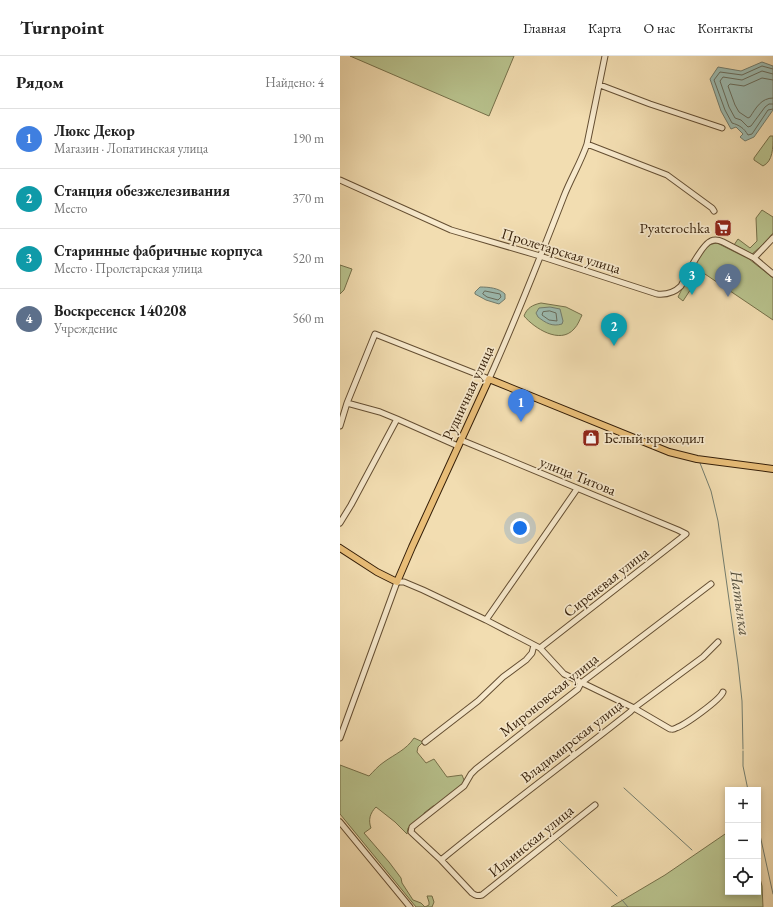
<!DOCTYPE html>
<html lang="ru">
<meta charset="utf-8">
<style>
:root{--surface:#fff;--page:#f2f2f2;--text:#222;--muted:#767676;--line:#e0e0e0;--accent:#8f2418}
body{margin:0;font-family:"EB Garamond",serif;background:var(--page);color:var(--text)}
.controls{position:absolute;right:12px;bottom:12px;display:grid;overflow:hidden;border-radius:0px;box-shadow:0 2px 6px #0003}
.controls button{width:36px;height:36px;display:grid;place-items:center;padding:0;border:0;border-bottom:1px solid var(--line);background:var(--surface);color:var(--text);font:20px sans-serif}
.you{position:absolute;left:180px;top:472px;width:14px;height:14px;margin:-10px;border:3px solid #fff;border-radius:50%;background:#1a73e8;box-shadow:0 0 0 6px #1a73e833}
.badge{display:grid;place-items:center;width:26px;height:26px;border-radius:50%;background:var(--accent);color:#fff;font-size:13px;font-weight:700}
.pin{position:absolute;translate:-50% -33px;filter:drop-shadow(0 1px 2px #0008)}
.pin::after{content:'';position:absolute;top:21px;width:14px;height:12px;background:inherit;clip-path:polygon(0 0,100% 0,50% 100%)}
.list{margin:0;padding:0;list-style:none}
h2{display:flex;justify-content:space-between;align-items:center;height:52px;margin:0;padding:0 16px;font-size:17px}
h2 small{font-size:13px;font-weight:400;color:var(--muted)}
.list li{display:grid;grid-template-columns:26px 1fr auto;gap:12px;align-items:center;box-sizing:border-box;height:60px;padding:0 16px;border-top:1px solid var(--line)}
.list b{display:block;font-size:15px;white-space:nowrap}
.list p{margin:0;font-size:13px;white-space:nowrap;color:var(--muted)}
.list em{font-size:13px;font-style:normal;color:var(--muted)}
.icon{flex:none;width:22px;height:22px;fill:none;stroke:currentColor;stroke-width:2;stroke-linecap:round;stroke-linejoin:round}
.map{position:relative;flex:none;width:433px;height:851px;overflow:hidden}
header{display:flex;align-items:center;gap:24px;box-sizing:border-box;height:56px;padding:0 20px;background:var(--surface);border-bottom:1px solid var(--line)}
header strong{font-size:19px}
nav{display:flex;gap:22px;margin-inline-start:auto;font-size:14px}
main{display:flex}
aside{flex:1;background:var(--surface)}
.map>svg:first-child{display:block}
.green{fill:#b8c28d;stroke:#76704a}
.water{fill:#9cbbb1;stroke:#727c6d}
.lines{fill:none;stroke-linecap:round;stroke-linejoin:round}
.shore{stroke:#686c5c;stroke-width:1}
.stream{stroke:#727c6d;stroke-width:1}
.minor-casing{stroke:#644e32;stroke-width:7}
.major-casing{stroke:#341e08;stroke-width:8}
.minor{stroke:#f7e9cc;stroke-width:5}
.major{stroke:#e9be78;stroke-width:6}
.labels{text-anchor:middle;stroke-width:3.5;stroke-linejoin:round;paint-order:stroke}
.poi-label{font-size:15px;fill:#341e08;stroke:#f7e9cc;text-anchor:end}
.street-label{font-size:15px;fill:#341e08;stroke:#f7e9cc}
.water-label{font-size:16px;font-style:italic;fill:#534d3b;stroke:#f7e9cc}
</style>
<header>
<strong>Turnpoint</strong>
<nav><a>Главная</a><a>Карта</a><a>О нас</a><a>Контакты</a></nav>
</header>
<main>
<aside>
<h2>Рядом<small>Найдено: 4</small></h2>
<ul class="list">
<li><span class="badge" style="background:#3f7fe0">1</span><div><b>Люкс Декор</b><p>Магазин · Лопатинская улица</p></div><em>190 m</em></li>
<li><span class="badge" style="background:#0f9aa8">2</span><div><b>Станция обезжелезивания</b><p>Место</p></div><em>370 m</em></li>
<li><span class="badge" style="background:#0f9aa8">3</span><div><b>Старинные фабричные корпуса</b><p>Место · Пролетарская улица</p></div><em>520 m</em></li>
<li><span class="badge" style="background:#5c6f8a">4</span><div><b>Воскресенск 140208</b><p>Учреждение</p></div><em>560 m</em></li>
</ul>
</aside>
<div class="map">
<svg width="433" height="851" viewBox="0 0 433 851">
<rect width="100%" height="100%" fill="#f2ddb1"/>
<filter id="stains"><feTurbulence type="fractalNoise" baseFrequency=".005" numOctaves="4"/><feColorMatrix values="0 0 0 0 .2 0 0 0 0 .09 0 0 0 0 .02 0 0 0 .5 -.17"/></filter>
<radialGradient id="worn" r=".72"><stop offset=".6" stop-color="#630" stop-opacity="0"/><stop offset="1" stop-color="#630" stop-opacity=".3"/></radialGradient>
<path class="green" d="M10 0H174L149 60Z
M430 80H433C433 92 433 105 423 110L414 104V102Z
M422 154 433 161V177L426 186 412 198 394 189 398 183 410 192 417 185 416 162Z
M377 187 409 203 433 222V264L362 216 343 245 338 241 351 215 367 189Z
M0 209 12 213 4 234 0 238Z
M201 247 226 251 242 259C240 263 238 269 234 273 220 289 194 272 184 260 187 252 192 249 201 247Z
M74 682 83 686 78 691 77 696 86 707 94 703 107 721 122 719 124 724 123 728 100 748 93 750 84 757V760L68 772 67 778 55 766 36 751C30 757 28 764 31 772L24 777 49 806 61 822 62 827 73 844 81 847 85 851 89 849V846L87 840H92L94 846 92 851H76L0 758V709L29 720C34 715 38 710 44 706 55 698 66 694 74 682Z
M388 776V836H418V815L422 830 423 851H271L325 819Z"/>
<path class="water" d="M422 6 433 10V54L414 81 405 85 400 81 403 78 396 71 391 73 381 55 370 23 378 11 401 15Z
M140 231C149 231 159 232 165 238V243L159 248 146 244 135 238V236Z
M210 251 220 253 223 265 222 268C212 271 206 267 198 261L196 257 199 252Z"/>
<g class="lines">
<path class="shore" d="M433 13 422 10 402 19 380 16 374 24 385 54 392 67C399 69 404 72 408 79L412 78 428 54 433 53
M433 18 422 15 402 24 383 21 380 25 389 51 395 62 401 64 408 71 411 70 425 51 429 48H433
M433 24 422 22 404 30 390 28 388 30 395 49 399 56 408 62 410 61C416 52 421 42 433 42
M145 235 160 238 161 241 158 244 147 241 143 238Z
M210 255 216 257 217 265 209 264 202 259 203 256Z"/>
<path class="stream" d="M360 407 371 435 378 465 398 608 402 645 403 693
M403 695V710L408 734
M284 732 352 794
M418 770 433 838
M219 784 277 840
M282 844 288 851"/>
<defs>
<path id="minor" d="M260 29 310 48 382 72
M247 88 327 119 372 152 374 155
M0 124 111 174 200 200 317 238C327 239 334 237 341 230 346 220 362 188 371 185 375 183 379 184 383 186L414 202 433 218
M414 202 433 182
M7 347 40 356 57 363
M0 370 7 347 35 278 149 323C176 263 200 202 224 140 231 122 241 106 247 88L265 0
M121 384 338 474 346 478 200 592
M0 467 11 449 57 363 118 390
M146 564 237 433
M0 682 57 526H64L83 534 146 564 200 592 224 618 294 652 330 673C333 673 333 674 336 672 345 669 380 644 383 636
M85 686 138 645 163 621 186 604 192 597 194 589
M255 749 142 839C138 840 136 840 132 837L101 804 71 776 72 771 124 730 131 718 136 713 238 633 241 627 371 528
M0 766 70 851
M101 804C163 753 227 706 290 656L294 652 363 601 378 586"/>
<path id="major" d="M0 492 37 516 57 526 72 491 149 323 329 396 357 403 433 413"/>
</defs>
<use href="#minor" class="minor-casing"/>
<use href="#major" class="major-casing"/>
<use href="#minor" class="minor"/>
<use href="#major" class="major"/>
</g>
<defs>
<symbol id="supermarket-square" viewBox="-11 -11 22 22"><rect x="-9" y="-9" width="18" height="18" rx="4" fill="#8f2418" stroke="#f7e9cc"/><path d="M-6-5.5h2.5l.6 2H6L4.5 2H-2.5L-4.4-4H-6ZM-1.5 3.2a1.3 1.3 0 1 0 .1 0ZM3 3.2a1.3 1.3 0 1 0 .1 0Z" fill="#fff"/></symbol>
<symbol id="shop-square" viewBox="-11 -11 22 22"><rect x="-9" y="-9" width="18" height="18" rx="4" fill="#8f2418" stroke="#f7e9cc"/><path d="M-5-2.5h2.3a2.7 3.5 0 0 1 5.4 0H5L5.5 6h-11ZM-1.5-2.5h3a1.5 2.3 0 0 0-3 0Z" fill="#fff"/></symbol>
</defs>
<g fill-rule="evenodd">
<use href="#supermarket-square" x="373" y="162" width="20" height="20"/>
<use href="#shop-square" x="241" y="372" width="20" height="20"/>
</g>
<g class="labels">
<g class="poi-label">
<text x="370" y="177">Pyaterochka</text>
<text x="264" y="387" text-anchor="start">Белый крокодил</text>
</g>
<g class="street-label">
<text transform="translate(221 195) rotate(17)" y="5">Пролетарская улица</text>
<text transform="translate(128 337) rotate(-65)" y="5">Рудничная улица</text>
<text transform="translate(238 420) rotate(22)" y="5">улица Титова</text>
<text transform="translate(266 526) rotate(-38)" y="5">Сиреневая улица</text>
<text transform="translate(209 639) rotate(-39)" y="5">Мироновская улица</text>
<text transform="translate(232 685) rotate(-38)" y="5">Владимирская улица</text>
<text transform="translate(191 785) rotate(-39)" y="5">Ильинская улица</text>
</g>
<g class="water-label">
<text transform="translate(401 547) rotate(82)" y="6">Натынка</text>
</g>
</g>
<rect width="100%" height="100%" filter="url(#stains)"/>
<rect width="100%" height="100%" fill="url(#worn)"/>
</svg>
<div class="controls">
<button>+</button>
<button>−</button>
<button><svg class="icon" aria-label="locate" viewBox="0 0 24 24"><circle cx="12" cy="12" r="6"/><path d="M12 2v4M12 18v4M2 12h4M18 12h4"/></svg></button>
</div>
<div class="you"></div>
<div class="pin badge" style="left:181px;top:366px;background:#3f7fe0">1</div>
<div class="pin badge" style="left:274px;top:290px;background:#0f9aa8">2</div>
<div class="pin badge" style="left:352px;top:239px;background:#0f9aa8">3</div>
<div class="pin badge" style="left:388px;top:241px;background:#5c6f8a">4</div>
</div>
</main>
